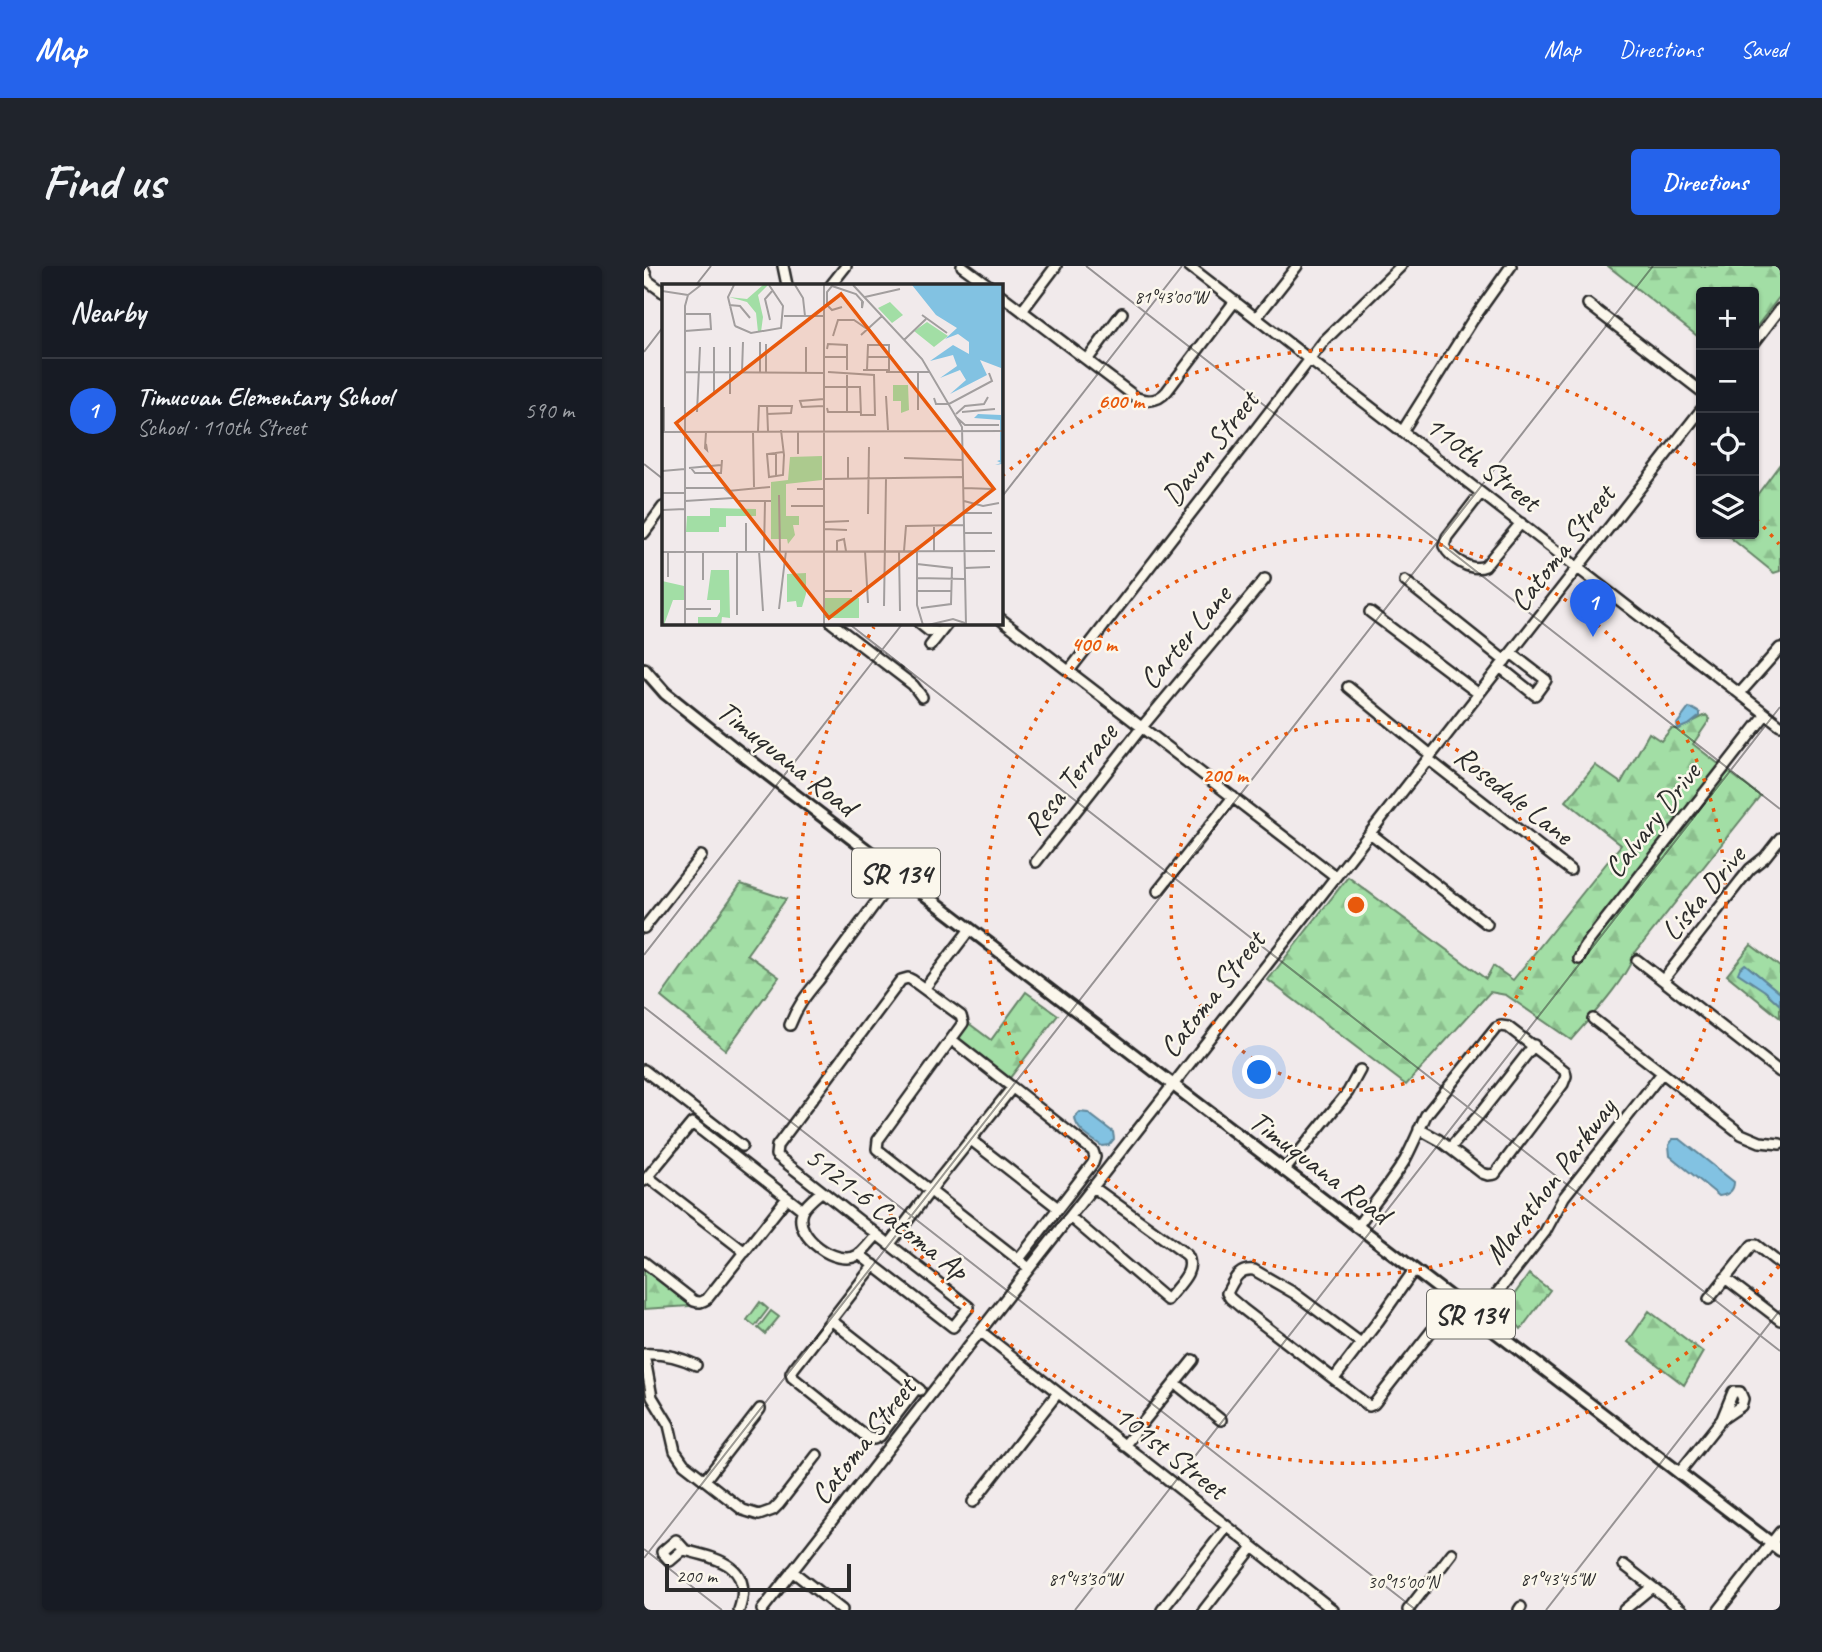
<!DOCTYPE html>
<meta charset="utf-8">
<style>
:root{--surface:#171b24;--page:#20242c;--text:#f1f3f6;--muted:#9ea1a6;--line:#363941;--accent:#2563eb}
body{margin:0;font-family:Caveat,sans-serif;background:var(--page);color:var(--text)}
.controls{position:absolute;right:21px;top:21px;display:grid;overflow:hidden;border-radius:7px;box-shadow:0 2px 5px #0004}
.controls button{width:63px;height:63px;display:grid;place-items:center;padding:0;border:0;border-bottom:2px solid var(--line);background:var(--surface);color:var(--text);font:35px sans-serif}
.scale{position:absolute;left:21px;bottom:18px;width:186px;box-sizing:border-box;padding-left:7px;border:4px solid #2b2b2b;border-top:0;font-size:19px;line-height:24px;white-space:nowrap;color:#2b2b2b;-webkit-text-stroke:5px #fbf7ec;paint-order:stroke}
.you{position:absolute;left:616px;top:807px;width:24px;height:24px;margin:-18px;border:5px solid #fff;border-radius:50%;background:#1a73e8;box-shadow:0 0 0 10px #1a73e833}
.badge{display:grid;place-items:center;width:46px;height:46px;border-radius:50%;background:var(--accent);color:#fff;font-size:23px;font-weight:700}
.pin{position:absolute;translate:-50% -58px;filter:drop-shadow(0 2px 4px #0008)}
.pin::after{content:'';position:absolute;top:37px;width:24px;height:21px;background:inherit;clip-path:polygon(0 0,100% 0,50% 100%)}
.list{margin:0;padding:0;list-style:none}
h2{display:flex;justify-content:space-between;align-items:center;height:91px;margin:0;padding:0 28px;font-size:30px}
h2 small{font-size:23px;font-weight:400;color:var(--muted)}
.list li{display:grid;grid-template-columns:46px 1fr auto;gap:21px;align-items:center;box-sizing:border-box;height:105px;padding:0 28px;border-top:2px solid var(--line)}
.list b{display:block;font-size:26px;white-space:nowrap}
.list p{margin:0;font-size:23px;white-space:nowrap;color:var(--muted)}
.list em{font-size:23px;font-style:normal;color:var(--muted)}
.icon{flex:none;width:38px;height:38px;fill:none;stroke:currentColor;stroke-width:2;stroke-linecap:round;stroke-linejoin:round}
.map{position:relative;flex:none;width:1136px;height:1344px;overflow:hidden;border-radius:7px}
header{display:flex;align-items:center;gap:42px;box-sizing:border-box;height:98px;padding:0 35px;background:var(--accent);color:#fff}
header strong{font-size:33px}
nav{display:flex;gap:38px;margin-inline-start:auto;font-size:24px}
.intro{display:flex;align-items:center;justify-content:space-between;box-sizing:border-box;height:168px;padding:0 42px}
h1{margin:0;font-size:49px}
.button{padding:18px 32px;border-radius:7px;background:var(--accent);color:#fff;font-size:24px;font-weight:700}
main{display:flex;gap:42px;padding:0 42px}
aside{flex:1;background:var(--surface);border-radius:7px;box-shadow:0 2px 5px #0004}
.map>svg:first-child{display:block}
.forest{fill:url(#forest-firs);stroke:#668468;stroke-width:2}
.pitch{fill:#a2dea5;stroke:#668468;stroke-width:2}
.water{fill:#82c2e2;stroke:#5f8699;stroke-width:2}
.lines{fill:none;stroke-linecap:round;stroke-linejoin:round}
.minor-casing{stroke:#2b2b2b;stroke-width:14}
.major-casing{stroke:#2b2b2b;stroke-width:16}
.minor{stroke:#fbf7ec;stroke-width:9}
.major{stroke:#fbf7ec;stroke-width:10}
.ticks{fill:none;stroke:#2b2b2b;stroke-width:2;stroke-opacity:0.45}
.ring{fill:none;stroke:#e8590c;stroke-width:3.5;stroke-dasharray:3.5 7}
.labels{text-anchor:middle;stroke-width:5;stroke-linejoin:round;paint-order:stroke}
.shield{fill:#fbf7ec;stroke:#696865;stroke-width:2}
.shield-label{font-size:28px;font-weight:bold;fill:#2b2b2b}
.street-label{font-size:30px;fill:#2b2b2b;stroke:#fbf7ec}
.inset-road{fill:none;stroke:#a29e9e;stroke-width:2}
.view{fill:#e8590c;fill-opacity:0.15;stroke:#e8590c;stroke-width:3.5}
.inset-edge{fill:none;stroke:#2b2b2b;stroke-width:3.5}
.ticks-label{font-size:18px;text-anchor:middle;fill:#2b2b2b;stroke:#fbf7ec;stroke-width:5;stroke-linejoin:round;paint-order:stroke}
.centre{fill:#e8590c;stroke:#fbf7ec;stroke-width:3.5}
.ring-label{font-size:21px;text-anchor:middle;font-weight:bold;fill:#e8590c;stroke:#fbf7ec;stroke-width:5;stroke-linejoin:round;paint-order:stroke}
</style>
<header>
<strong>Map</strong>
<nav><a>Map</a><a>Directions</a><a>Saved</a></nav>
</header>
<div class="intro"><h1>Find us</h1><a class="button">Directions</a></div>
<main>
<aside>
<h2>Nearby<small></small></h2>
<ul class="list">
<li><span class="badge">1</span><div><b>Timucuan Elementary School</b><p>School · 110th Street</p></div><em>590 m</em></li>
</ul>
</aside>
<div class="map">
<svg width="1136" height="1344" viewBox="0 0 1136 1344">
<defs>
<pattern id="forest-firs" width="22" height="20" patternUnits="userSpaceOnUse" patternTransform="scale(1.75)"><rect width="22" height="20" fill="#a2dea5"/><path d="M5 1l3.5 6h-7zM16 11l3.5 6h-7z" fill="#8cbf8e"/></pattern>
</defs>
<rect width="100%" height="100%" fill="#f1eaeb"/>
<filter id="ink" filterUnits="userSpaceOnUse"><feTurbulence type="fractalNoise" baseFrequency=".0143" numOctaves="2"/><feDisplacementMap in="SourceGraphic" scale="14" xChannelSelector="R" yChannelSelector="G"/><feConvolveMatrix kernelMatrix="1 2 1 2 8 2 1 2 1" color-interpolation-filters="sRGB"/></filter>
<g filter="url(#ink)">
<path class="forest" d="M964 0H1136V30L1110 64V26H1057V73Z
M1136 198V305L1130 307 1083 269 1110 268V233Z
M1062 449 1066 453 1049 478 1116 530 991 687C982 714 946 752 927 774L862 729 846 726 762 819 624 714 704 611 842 713 849 700 869 714 977 579 922 535 951 499 977 517 1005 467 1017 475 1027 463H1034Z
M97 618 142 633 103 688 135 711 82 784 17 731Z
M1107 679 1136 701V727L1101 698 1121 725 1136 739V752L1083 709Z
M382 726 414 749 365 813 314 773 323 756 347 774Z
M0 1003 47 1040 0 1043Z
M885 1008 906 1024 877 1063 860 1043Z
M1005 1045 1059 1086 1040 1119 984 1076Z"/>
<path class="pitch" d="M116 1036 124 1043 111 1060 103 1054Z
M127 1045 135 1051 121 1068 114 1062Z"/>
<path class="water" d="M1045 442 1049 443 1056 447V450L1046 458 1034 463 1033 458Z
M1101 698 1136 727V739L1121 725 1094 707 1096 702Z
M436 846 444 847 469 866 470 873 465 879 458 880C448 873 431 864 431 851Z
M1029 873H1036L1090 916C1090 925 1084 929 1075 930L1026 890 1025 879Z"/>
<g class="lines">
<defs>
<path id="minor" d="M139 0 143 19
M318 0 344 19
M545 0 1136 459
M0 4 4 15 19 26
M187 19 202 0
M357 29 493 132C505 136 515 135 523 125L591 35
M944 38 1057 125
M378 45 412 0
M612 52 653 0
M1110 77 1136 43
M443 94 478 47
M758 166 828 55 867 0
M837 227 803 271 800 280C807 293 827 306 841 300L877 257
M0 267 19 241
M761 315 861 395
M726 346 835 428
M357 353 691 610
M188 357 269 419 278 431
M275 357 285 365 296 366
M286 380 304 357
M856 401 891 429 902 414 867 387
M425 405 680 75 757 0
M704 421 787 489
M1096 427 1136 382
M784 493 926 604
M726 567 843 658
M392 596 498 461 621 313
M514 625 589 531
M0 662 57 590
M935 693 941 680 1122 448
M993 694 1136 806
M1019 714 1097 614 1106 603 1121 591 1136 572
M280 723 326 663
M949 753 1097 868 1116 876 1136 878
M146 759C153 741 162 729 174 715L253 608
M308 774 449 885 451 891 449 897 375 993
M0 804 98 880
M327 874 414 942
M806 882 835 849 890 779
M640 905 704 826 716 804
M4 911 101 986
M0 915 48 857 159 944
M177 926C171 931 161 939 158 946 149 970 193 1002 214 989 219 986 227 975 233 969
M426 951 523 1034C532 1021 553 1006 543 989L449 921
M713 961C729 938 747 917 761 894 769 879 775 864 782 849L852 762 857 760 864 761 921 805 922 810 919 818 851 908 844 909 838 907 795 874 775 863
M245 979 292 917 368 822
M215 988 309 1061 325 1041 132 889 133 880 257 714 264 712 268 714 317 750 319 757 234 874 233 883 385 1002
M0 996 50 1035C56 1037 58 1036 63 1033L143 932
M230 999 150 1102 147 1107 148 1111 224 1172 230 1173 236 1170 273 1122
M1081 1012 1136 1054
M1065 1033 1108 979H1112L1136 998
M833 1053 901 966 920 931 1018 807
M187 1054 276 1124
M336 1065 689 1344
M717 1077 650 1027 610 1004C594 1002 590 1014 583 1027L586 1032 599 1043 725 1140 730 1138 811 1035
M0 1088 8 1131 25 1159 31 1185 40 1198 99 1244 115 1249 129 1244 135 1238 173 1189
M0 1088C19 1087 35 1091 52 1099
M690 1113 735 1054 770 1004
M531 1117 577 1154
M480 1180 549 1094
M1035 1207 1078 1153 1097 1140 1099 1133 1096 1126H1089L1078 1153
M61 1214 116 1143
M329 1236 413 1128
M32 1274 40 1283 26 1295 18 1286Z
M40 1283 44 1285C76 1293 110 1301 95 1344
M980 1299 1038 1344
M148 1305 198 1344
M118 1344 1057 144
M518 1344 583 1261
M560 1344 609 1281
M764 1344 808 1287
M875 1344 877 1341
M980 1344 1008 1321
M1075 1344 1136 1266"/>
<path id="major" d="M0 403 21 427 91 483 1136 1284"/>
</defs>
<use href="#minor" class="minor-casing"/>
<use href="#major" class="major-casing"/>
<use href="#minor" class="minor"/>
<use href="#major" class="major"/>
</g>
</g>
<path class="ticks" d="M442 0 1136 543M52 19 67 0M0 86 19 61M0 198 19 213M357 232 538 0M204 357 1136 1085M0 689 259 357M0 741 772 1344M0 1283 78 1344M0 1292 1009 0M431 1344 1136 441M902 1344 1136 1044"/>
<g class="ring">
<circle cx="712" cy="639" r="185"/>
<circle cx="712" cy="639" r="370"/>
<path d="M1135 1000A556 556 0 0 1 230 361M358 210A556 556 0 0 1 1054 201M1112 253A556 556 0 0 1 1135 278"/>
</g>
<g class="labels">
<g class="shield">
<rect x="208" y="582.5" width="88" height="49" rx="5"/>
<rect x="783" y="1023.5" width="88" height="49" rx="5"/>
</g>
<g class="shield-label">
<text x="252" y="617">SR 134</text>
<text x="827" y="1058">SR 134</text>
</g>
<g class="street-label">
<text transform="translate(566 182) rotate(-52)" y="10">Davon Street</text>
<text transform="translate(839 197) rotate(38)" y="10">110th Street</text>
<text transform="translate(918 282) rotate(-52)" y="10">Catoma Street</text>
<text transform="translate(541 371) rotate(-50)" y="10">Carter Lane</text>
<text transform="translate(143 492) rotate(38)" y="10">Timuquana Road</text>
<text transform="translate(426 513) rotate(-52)" y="10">Resa Terrace</text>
<text transform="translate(870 529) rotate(38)" y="10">Rosedale Lane</text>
<text transform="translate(1008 554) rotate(-52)" y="10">Calvary Drive</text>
<text transform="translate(1059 627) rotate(-50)" y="10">Liska Drive</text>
<text transform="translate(568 728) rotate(-52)" y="10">Catoma Street</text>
<text transform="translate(676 901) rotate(37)" y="10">Timuquana Road</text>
<text transform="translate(906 915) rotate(-53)" y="10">Marathon Parkway</text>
<text transform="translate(243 947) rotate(38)" y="10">5121-6 Catoma Ap</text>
<text transform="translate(219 1175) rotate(-52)" y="10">Catoma Street</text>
<text transform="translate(527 1186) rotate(38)" y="10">101st Street</text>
</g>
</g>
<g transform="translate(18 18)">
<rect width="341" height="341" fill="#f1eaeb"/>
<path d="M101 1H106L96 11 101 33 99 48H96L94 29 85 18 67 13 85 15Z" fill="#a2dea5"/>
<path d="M228 18 241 31 230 39 216 24ZM231 101H246L247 126 239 129V117H231ZM160 172V196L124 200V232H137V241H131L133 251 126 260 125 255H109V198L126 196 128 173ZM48 224 94 225V232H64V243H57V248H24L25 232H48ZM49 286H67L68 334 60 333 59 341H36V333H55L58 328V316H45ZM144 289V310L140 323H135L134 317 125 318V290ZM0 297 22 302V316H11L2 341ZM163 314H197V334H163Z" fill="#a2dea5"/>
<path d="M265 38 286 52 272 63 252 47Z" fill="#a2dea5"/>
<path d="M250 1H341V187L340 180 333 181 339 179 335 177 338 176V136L312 134 316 130 339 131V84L318 76 325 91 288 110 304 96 298 86 278 94 295 82 291 71 268 77 291 61 307 70V58L296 50 283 55 295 44 274 31Z" fill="#82c2e2"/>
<path class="inset-road" d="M72 1 66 13 73 42M133 1 141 14 143 32M191 1 260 75 300 143 304 341M0 7 26 11M203 13 238 5M67 21 78 22 88 34M180 23 170 26 165 21V8L170 2 194 10 201 18 200 24V16M23 30H48L49 45 23 47M260 31 285 49M122 32H162M108 36 103 15 111 6M73 42 89 49 119 44 121 22 107 1M199 51 220 32M171 52 176 36H192L208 47M242 56 264 35M98 58V88M52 63V110M68 63V110M144 63V88M165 65 166 60 185 61V86M162 73H185M205 73H228M201 86H227V61H206L205 86M23 88 162 89M80 88 81 58M104 88V60M224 88H268M256 89V126M185 91V128M162 103H198L199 131H213L212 91 166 88M224 112 226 146M272 114 274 120H287L330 97 327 89M105 122 106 147M162 122 140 123 138 117 162 115M2 123V148M165 124 166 128H199M35 128 38 63M300 128 333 125M294 130 303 122 322 120 326 113M294 133 303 141H337M119 146 122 171 121 191 107 193 105 170 121 168M96 147 97 122H130L129 129 105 130M136 147V170M0 148 342 147M44 148 43 164 45 166 44 160M91 148 92 203M242 174 301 176M27 184 59 181M29 184 33 189H59L60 176M0 187 23 185M114 193V168M162 195 302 193M186 195V173M23 204H62L75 217H109M302 204 331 205M135 205H162M66 207 108 203M1 209H23M117 211 118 267M23 217 71 214M302 217 321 222 337 219M129 222H162M0 226 23 225M302 229H330M206 230 207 163M162 238 187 237M84 239V267M272 241V267M162 245 185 246M303 249H330M97 267 101 327M102 267 103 217M175 267V257L182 255 184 267M203 267 206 319M237 267 238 327M242 267 244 242 302 241M255 267V321L261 341M0 268 333 267M6 268V293M41 268V296M255 280 290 284 289 320 259 324M303 284 328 283M255 294 303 295M162 307H190M255 307H290M222 322 224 195M23 325H49M117 325 124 267M75 331V267M23 341V22L26 11 39 1M162 341V1M266 341 291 335 303 339"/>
<path class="view" d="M179 10 332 205 167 334 14 139Z"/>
<rect width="341" height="341" class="inset-edge"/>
</g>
<g class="ticks-label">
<text x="527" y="37">81°43'00"W</text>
<text x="441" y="1319">81°43'30"W</text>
<text x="913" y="1319">81°43'45"W</text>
<text x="759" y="1322">30°15'00"N</text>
</g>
<circle cx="712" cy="639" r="10" class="centre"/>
<g class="ring-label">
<text x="477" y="142">600 m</text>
<text x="450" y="385">400 m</text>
<text x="581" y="516">200 m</text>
</g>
</svg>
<div class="controls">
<button>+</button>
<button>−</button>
<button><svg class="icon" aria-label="locate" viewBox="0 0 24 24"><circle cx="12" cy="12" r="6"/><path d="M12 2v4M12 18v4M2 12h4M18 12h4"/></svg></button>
<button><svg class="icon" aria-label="layers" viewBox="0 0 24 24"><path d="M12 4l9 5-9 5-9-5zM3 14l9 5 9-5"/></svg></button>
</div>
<div class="scale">200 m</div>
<div class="you"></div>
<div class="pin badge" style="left:949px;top:371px">1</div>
</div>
</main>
